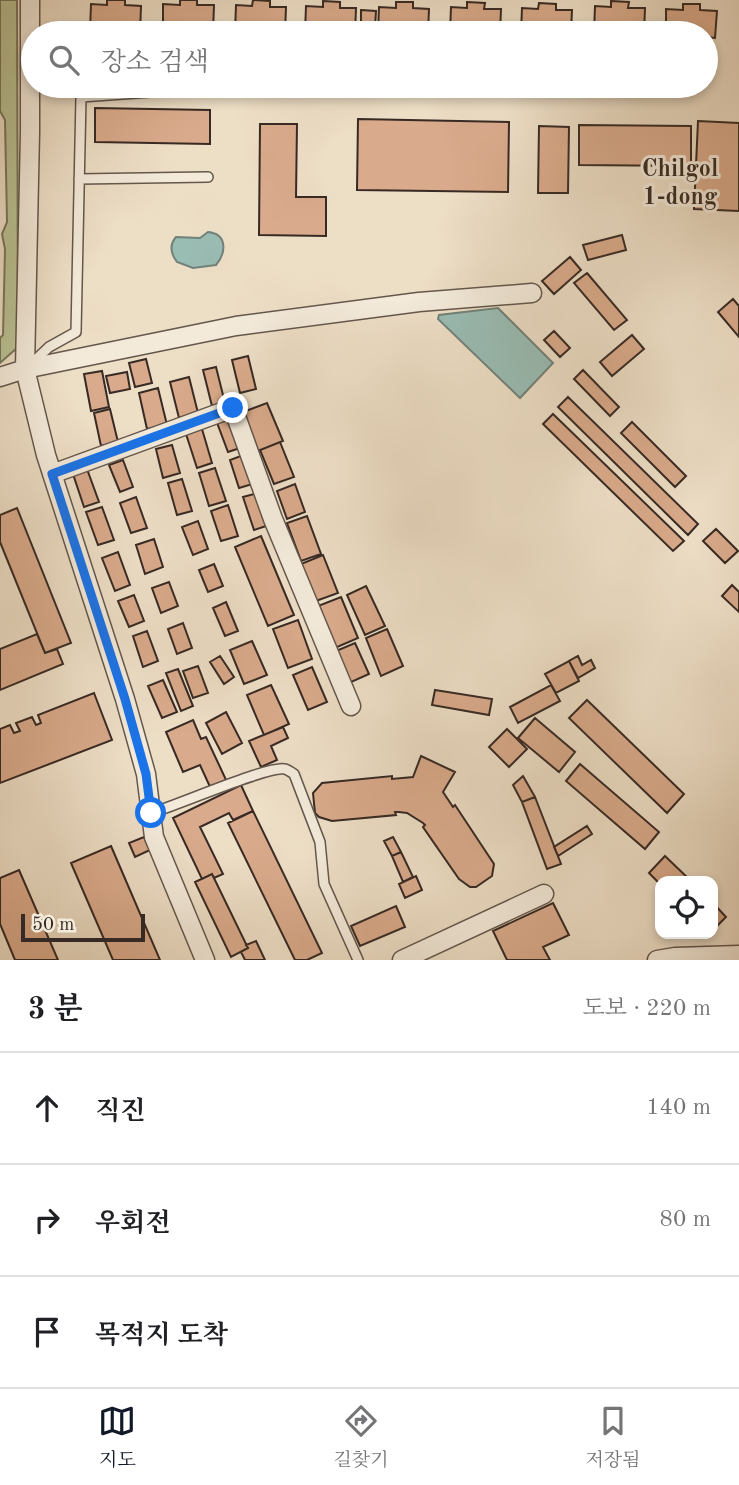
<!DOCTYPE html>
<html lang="ko">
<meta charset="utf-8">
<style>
:root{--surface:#fff;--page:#f2f2f2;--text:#202124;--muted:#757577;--line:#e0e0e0;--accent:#111827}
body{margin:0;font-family:"Old Standard TT","Noto Serif KR",serif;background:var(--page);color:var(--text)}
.controls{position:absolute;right:21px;bottom:21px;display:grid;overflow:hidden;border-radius:14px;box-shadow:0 4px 10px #0003}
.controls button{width:63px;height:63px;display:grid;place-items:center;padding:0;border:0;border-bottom:2px solid var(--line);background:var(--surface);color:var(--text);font:35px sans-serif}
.scale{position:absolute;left:21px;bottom:18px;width:124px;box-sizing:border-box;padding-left:7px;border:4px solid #372a24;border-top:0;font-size:19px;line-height:24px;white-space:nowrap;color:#372a24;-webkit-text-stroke:5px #f3eada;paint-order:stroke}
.stop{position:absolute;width:21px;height:21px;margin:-16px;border:5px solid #1a73e8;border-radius:50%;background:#fff}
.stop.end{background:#1a73e8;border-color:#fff;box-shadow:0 2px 7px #0008}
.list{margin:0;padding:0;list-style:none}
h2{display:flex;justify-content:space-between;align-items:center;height:91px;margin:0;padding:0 28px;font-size:30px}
h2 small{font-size:23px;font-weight:400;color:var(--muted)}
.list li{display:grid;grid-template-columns:46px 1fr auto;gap:21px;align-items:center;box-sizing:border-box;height:112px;padding:0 28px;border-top:2px solid var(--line)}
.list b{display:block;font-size:26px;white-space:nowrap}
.list em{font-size:23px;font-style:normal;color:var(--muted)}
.icon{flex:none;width:38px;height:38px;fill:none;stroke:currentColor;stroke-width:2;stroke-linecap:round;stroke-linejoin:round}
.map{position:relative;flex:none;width:739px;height:960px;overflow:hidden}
.search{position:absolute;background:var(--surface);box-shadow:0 4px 10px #0003;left:21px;right:21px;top:21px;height:77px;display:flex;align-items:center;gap:18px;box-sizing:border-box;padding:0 24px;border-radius:38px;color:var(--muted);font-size:26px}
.sheet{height:427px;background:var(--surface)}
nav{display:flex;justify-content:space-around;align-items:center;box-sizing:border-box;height:98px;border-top:2px solid var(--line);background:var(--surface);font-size:19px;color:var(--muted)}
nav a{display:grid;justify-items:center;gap:4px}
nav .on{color:var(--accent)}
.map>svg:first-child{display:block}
.green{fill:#b9c194;stroke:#78765c;stroke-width:2}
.water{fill:#99bcb3;stroke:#72827a;stroke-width:2}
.building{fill:#d9aa8b;stroke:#372a24;stroke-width:2}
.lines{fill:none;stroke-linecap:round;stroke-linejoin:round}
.lane-casing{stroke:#64574c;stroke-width:12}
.street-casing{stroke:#64574c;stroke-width:21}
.lane{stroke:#f3eada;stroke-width:9}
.street{stroke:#f3eada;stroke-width:18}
.route{stroke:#1a73e8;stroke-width:9}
.labels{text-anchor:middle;stroke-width:6;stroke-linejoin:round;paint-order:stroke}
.quarter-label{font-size:24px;font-weight:bold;fill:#372a24;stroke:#f3eada}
</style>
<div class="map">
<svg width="739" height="960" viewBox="0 0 739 960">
<rect width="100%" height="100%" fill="#eddec6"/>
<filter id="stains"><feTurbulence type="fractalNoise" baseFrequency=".00286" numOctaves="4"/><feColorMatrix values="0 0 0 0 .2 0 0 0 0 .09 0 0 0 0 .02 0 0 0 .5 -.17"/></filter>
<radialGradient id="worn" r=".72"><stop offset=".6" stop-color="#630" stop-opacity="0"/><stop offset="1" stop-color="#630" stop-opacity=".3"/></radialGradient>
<path class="green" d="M0 0H17L18 347 0 363V338L3 335 5 249 2 234 7 222 5 120 0 111Z"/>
<path class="water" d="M208 232C228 234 226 253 216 265L193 268 177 262C171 254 169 245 176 237L200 238Z
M498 308 553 363 520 398 438 319 439 315Z"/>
<path class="building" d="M107 0H125V5L141 6 140 33 90 31 91 4 107 5Z
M180 0H197V5H214L213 32 163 31V4L180 5Z
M253 0 270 1V7H286L285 33 235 32 236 5 252 6Z
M323 1 340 2V8H356L355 33H305L306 6 323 7Z
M611 1 629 2 628 8H645L644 33H594L595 6 611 7Z
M396 2H413V8L429 9 428 33H378L379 7 396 8Z
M467 2 485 3 484 9H501L500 33H450L451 7 467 8Z
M539 3 556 4V10H572L571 33H521L522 8 538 9Z
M683 4H700V10L717 11 715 38 707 37 706 41V33H666V9L683 10Z
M361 10 376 11 375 27 361 26Z
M95 108 210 110V144L95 142Z
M358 119 509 122 508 192 357 190Z
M698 121 739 123V211L694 209Z
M260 124H297L296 197H326V236L259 235Z
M579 125 691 126V166L579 165Z
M539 126 569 127 568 193H538Z
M622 235 626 250 588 260 583 245Z
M570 257 581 270 554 294 542 281Z
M587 273 627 320 614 330 574 283Z
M733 299 739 306V337L718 312Z
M554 331 570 348 560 357 544 340Z
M632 335 644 349 612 376 600 362Z
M248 356 256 389 240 393 232 360Z
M146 359 152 383 135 387 129 363Z
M216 367 225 403 212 406 203 370Z
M583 370 619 407 610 416 574 379Z
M102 371 109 407 91 411 84 374Z
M127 372 130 389 110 393 106 376Z
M189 377 198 413 179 418 170 382Z
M158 388 167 425 147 429 139 393Z
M568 397 698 524 688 535 558 407Z
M267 403 283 441 258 451 243 412Z
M110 409 118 442 101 446 94 413Z
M232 414 243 447 228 452 216 420Z
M553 414 684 541 673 551 543 424Z
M632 422 686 476 675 487 621 433Z
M202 429 212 463 197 468 186 434Z
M280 442 294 477 274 484 260 450Z
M172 445 180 473 163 478 156 449Z
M246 454 256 483 239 488 230 460Z
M123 460 133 487 120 492 109 465Z
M215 468 226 501 209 506 199 473Z
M87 469 99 502 84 507 73 474Z
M182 479 192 511 177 515 168 483Z
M295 484 305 512 287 519 277 491Z
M258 493 269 525 254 530 243 497Z
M136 497 147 528 131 533 120 503Z
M228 505 238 536 221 541 211 511Z
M102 507 114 540 98 545 86 512Z
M17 508 71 643 45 653 0 542V515Z
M307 516 321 554 301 561 287 523Z
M198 521 208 549 193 555 182 527Z
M716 529 738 551 725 563 703 541Z
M261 536 294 615 268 626 235 547Z
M154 539 163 567 145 574 136 545Z
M118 552 130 585 115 591 102 558Z
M323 555 338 593 316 601 301 564Z
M214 564 223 586 208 592 199 570Z
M169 582 178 606 161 613 152 588Z
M732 585 739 592V612L722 596Z
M366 586 385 626 365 635 347 595Z
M134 595 144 621 129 627 118 601Z
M341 597 358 638 335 648 318 606Z
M226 602 238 631 225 636 213 608Z
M298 620 312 659 288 668 273 629Z
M183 623 192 648 177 654 168 629Z
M387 629 403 666 381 676 366 638Z
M147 631 158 661 143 667 133 636Z
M37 634 45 653 57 649 63 664 0 690V649Z
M252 641 267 675 244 684 230 650Z
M355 643 369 674 349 683 336 651Z
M220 656 234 677 224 684 210 662Z
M578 656 582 665 591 660 595 668 578 678 569 661Z
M569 661 579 681 556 693 545 674Z
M198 666 208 693 193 698 183 671Z
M312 667 327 702 308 710 293 675Z
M178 669 193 706 181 711 166 673Z
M163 680 177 712 162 718 148 686Z
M271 685 289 724 264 735 247 695Z
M551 685 560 701 518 723 510 707Z
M435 690 492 699 489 715 432 705Z
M94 693 112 740 0 783V729L10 725 14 733 20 731 16 723 32 717 36 725 41 723 38 715Z
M587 700 684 794 667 813 569 718Z
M226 712 242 743 222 754 206 723Z
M535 718 575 752 559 772 518 738Z
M193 720 201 739 206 737 227 782 211 789 200 765 183 772 166 732Z
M283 727 288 738 271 746 277 760 261 767 249 741Z
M507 729 527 749 509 767 489 747Z
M421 756 455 772 443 792 453 807 455 805 494 864 492 876 476 887H470L459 879 423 827 425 825 423 823 407 813 399 812H395L396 815 332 821 319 817 315 813 313 793 322 783 392 776V779L413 777Z
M580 764 659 832 645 849 566 781Z
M523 776 535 797 522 802 513 785Z
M241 785 253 811 233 820 229 813 200 827 223 874 214 878 212 874 202 879 173 818Z
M535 797 561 864 547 869 522 802Z
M253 811 322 953 307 960H295L228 823Z
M587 826 592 834 558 856 554 847Z
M144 837 150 850 135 857 129 843Z
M393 837 401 852 392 856 384 841Z
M111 846 160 960H113L71 863Z
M401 852 413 877 403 882 392 856Z
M665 856 691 881H660V884L649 873Z
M19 870 58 960H15L0 924V878Z
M212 874 248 948 231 957 195 882Z
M416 876 422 890 405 898 399 884Z
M553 903 569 935 543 947 550 960H507L493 931Z
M713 903 726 917 713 930Z
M396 906 405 927 360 946 351 926Z
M256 941 265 960H245L241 952 248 948 246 945Z"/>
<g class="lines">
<defs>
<path id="lane" d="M79 179 208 177
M29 366 49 347 76 332 81 97 165 91
M151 813C176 806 269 765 285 769 288 770 291 772 294 774L320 842 324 884 358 960"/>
<path id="street" d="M30 0V132L25 369 46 455 125 699 146 774 154 837 205 960
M0 377 25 369 236 326 419 302 532 293
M52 474 233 408 273 519 351 706
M402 960 544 894
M657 960 675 957 739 955"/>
</defs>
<use href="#lane" class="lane-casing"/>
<use href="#street" class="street-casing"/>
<use href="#lane" class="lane"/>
<use href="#street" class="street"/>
</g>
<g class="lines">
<path class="route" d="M151 813 146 774 125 699 52 474 233 408"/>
</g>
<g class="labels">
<g class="quarter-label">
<text x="680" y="176">Chilgol<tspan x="680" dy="28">1-dong</tspan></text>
</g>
</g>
<rect width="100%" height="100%" filter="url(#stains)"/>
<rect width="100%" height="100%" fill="url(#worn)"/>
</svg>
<div class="controls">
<button><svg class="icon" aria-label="locate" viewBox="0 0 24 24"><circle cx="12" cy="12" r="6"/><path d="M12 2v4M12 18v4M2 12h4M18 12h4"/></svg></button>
</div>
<div class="scale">50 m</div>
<div class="stop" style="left:151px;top:813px"></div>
<div class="stop end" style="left:233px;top:408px"></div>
<div class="search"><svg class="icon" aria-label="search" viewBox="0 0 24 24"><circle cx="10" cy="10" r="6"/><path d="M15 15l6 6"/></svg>장소 검색</div>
</div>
<section class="sheet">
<h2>3 분<small>도보 · 220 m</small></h2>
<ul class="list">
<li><svg class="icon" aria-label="ahead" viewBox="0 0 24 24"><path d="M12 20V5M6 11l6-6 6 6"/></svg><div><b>직진</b></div><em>140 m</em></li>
<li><svg class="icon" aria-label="right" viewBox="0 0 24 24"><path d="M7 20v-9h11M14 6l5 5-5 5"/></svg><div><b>우회전</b></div><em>80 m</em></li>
<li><svg class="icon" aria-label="arrive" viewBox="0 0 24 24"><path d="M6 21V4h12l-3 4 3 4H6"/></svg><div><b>목적지 도착</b></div></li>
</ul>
</section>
<nav>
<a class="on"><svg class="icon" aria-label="map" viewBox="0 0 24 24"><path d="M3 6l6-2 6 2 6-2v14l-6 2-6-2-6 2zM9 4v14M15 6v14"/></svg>지도</a>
<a><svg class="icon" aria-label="directions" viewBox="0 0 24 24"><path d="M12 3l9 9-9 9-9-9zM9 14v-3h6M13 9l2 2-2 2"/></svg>길찾기</a>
<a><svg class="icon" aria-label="saved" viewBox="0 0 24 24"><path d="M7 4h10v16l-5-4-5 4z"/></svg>저장됨</a>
</nav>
